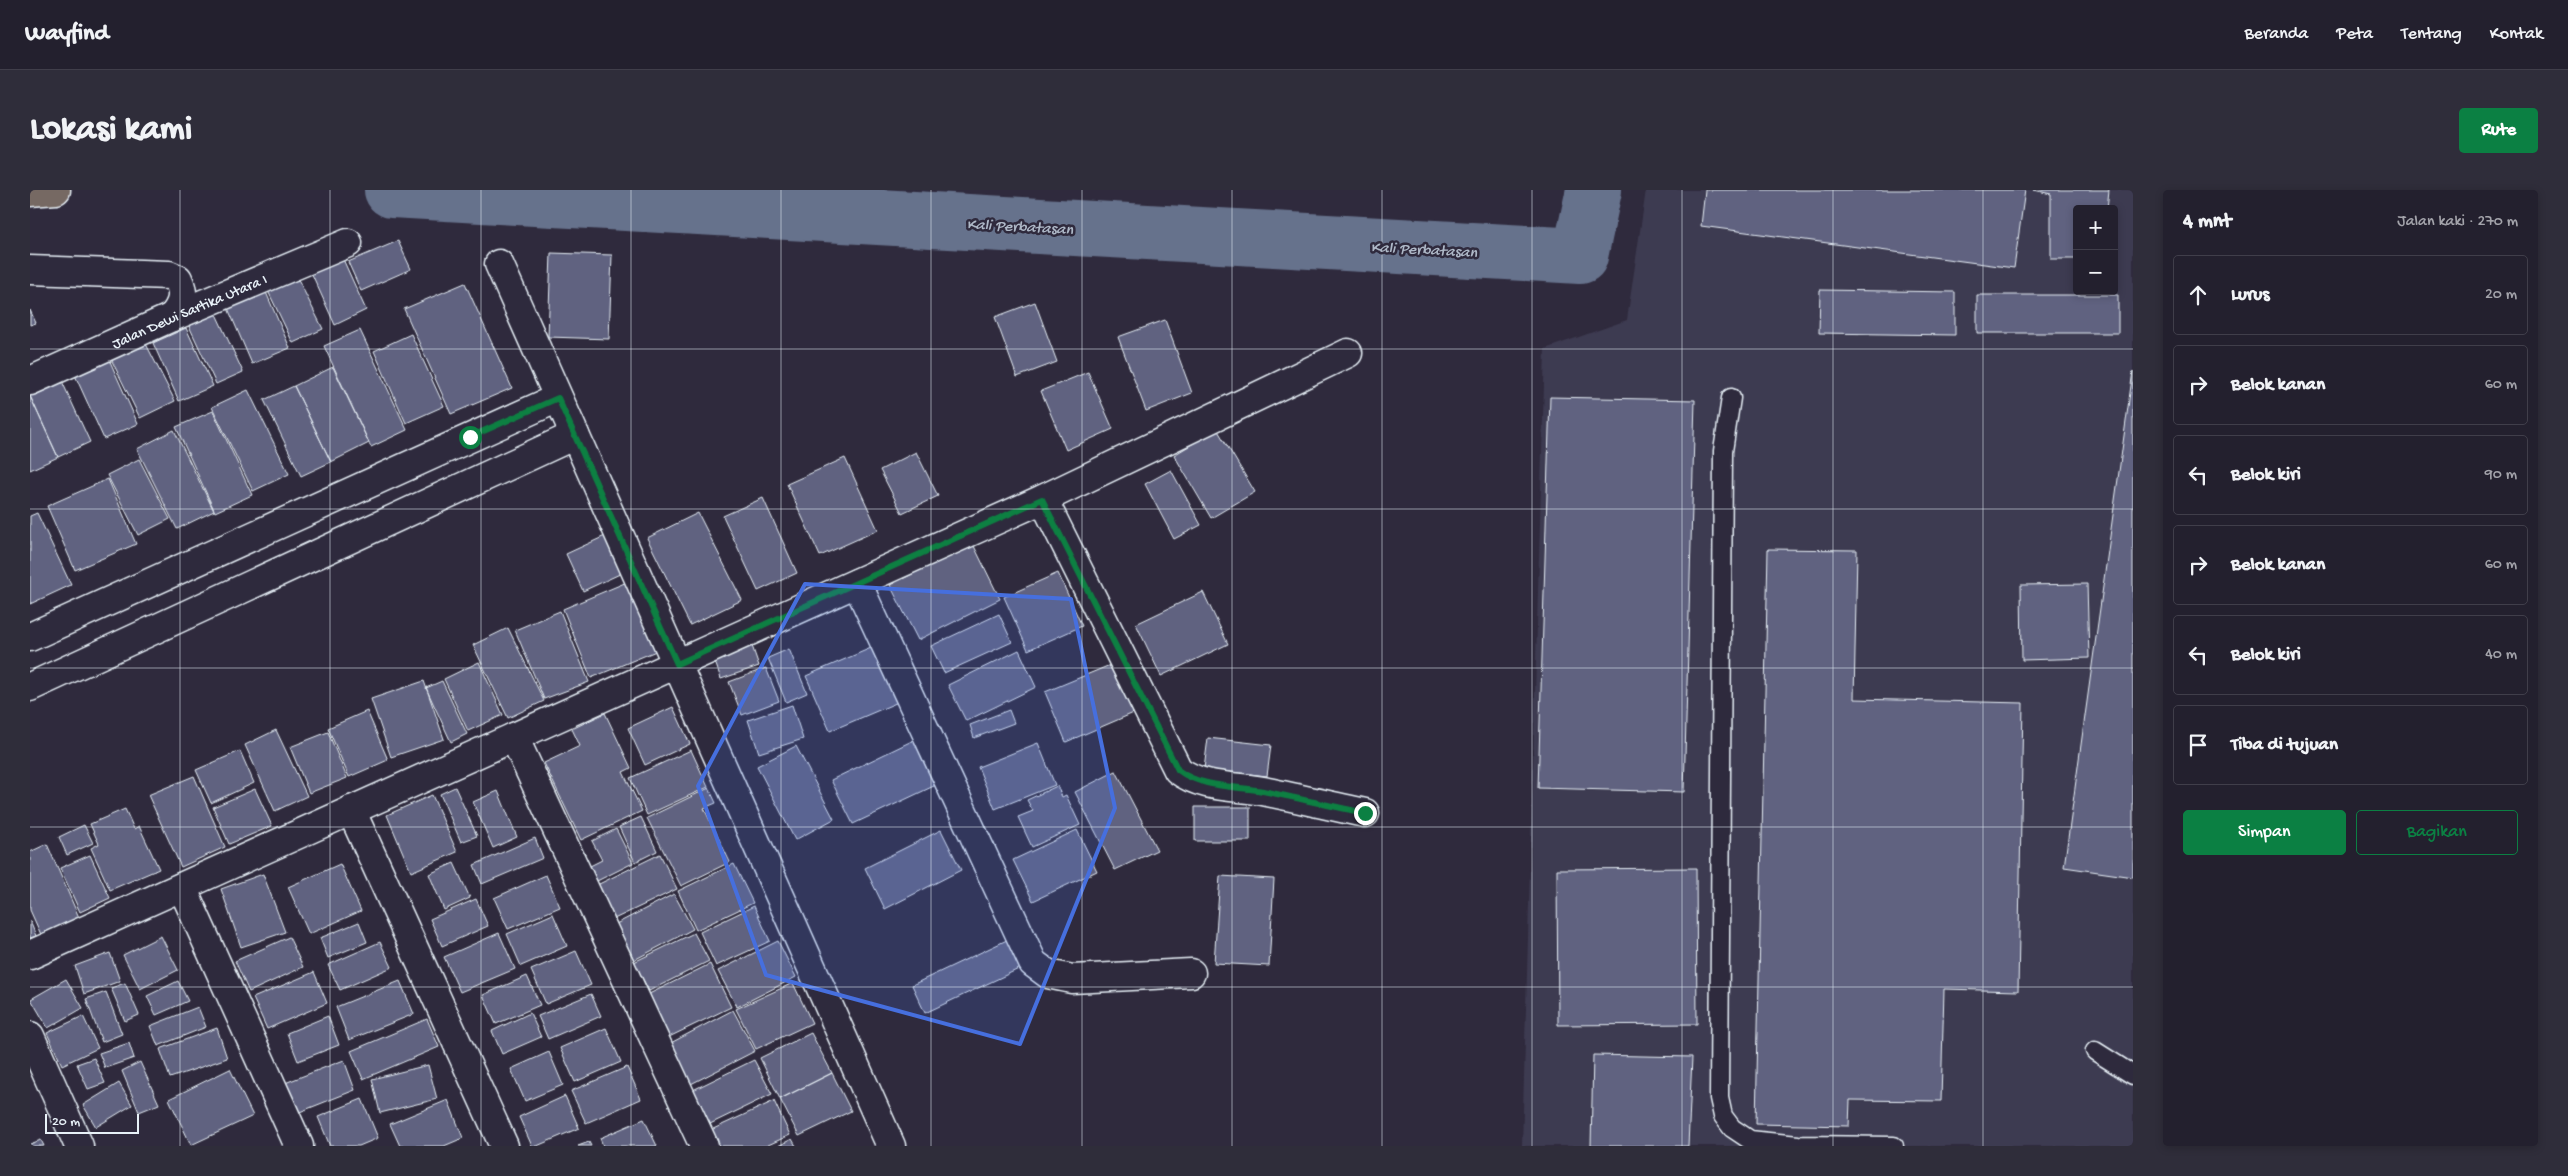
<!DOCTYPE html>
<html lang="id">
<meta charset="utf-8">
<style>
:root{--surface:#23202e;--page:#2f2d3a;--text:#f1f3f6;--muted:#a3a3aa;--line:#403e4a;--accent:#0b8043}
body{margin:0;font-family:"Gochi Hand",sans-serif;background:var(--page);color:var(--text)}
.controls{position:absolute;right:15px;top:15px;display:grid;overflow:hidden;border-radius:5px;box-shadow:0 2px 8px #0003}
.controls button{width:45px;height:45px;display:grid;place-items:center;padding:0;border:0;border-bottom:1px solid var(--line);background:var(--surface);color:var(--text);font:25px sans-serif}
.scale{position:absolute;left:15px;bottom:12px;width:94px;box-sizing:border-box;padding-left:5px;border:2px solid #e8f1f8;border-top:0;font-size:14px;line-height:18px;white-space:nowrap;color:#e8f1f8;-webkit-text-stroke:4px #2f2a3d;paint-order:stroke}
.stop{position:absolute;width:15px;height:15px;margin:-11px;border:4px solid #0b8043;border-radius:50%;background:#fff}
.stop.end{background:#0b8043;border-color:#fff;box-shadow:0 1px 5px #0008}
.list{margin:0;padding:0;list-style:none}
h2{display:flex;justify-content:space-between;align-items:center;height:65px;margin:0;padding:0 20px;font-size:21px}
h2 small{font-size:16px;font-weight:400;color:var(--muted)}
.list li{display:grid;grid-template-columns:32px 1fr auto;gap:15px;align-items:center;box-sizing:border-box;height:80px;margin:0 10px 10px;padding:0 10px;border:1px solid var(--line);border-radius:5px}
.list b{display:block;font-size:19px;white-space:nowrap}
.list em{font-size:16px;font-style:normal;color:var(--muted)}
.actions{display:flex;gap:10px;padding:15px 20px}
.actions a{flex:1;padding:11px 0;border:1px solid var(--accent);border-radius:5px;text-align:center;font-size:18px;color:var(--accent)}
.actions .main{background:var(--accent);color:#fff}
.icon{flex:none;width:28px;height:28px;fill:none;stroke:currentColor;stroke-width:2;stroke-linecap:round;stroke-linejoin:round}
.map{position:relative;flex:none;width:2103px;height:956px;overflow:hidden;border-radius:5px}
header{display:flex;align-items:center;gap:30px;box-sizing:border-box;height:70px;padding:0 25px;background:var(--surface);border-bottom:1px solid var(--line)}
header strong{font-size:24px}
nav{display:flex;gap:28px;margin-inline-start:auto;font-size:18px}
.intro{display:flex;align-items:center;justify-content:space-between;box-sizing:border-box;height:120px;padding:0 30px}
h1{margin:0;font-size:35px}
.button{padding:12px 22px;border-radius:5px;background:var(--accent);color:#fff;font-size:18px;font-weight:700}
main{display:flex;gap:30px;padding:0 30px}
aside{flex:1;background:var(--surface);border-radius:5px;box-shadow:0 2px 8px #0003}
.map>svg:first-child{display:block}
.built{fill:#3e3b51;fill-rule:evenodd}
.lines{fill:none;stroke-linecap:round;stroke-linejoin:round}
.river{stroke:#66728c;stroke-width:56}
.building{fill:#616280;stroke:#e8f1f8}
.service-casing{stroke:#e8f1f8;stroke-width:21}
.minor-casing{stroke:#e8f1f8;stroke-width:31}
.motorway-casing{stroke:#e8f1f8;stroke-width:31}
.service{stroke:#2f2a3d;stroke-width:18}
.minor{stroke:#2f2a3d;stroke-width:28}
.motorway{stroke:#766964;stroke-width:28}
.route{stroke:#0b8043;stroke-width:6}
.marked{fill:#466fde;fill-opacity:0.2;stroke:#466fde;stroke-width:4;stroke-linejoin:round}
.grid{fill:none;stroke:#e8f1f8;stroke-width:1;stroke-opacity:0.55}
.labels{text-anchor:middle;stroke-width:5;stroke-linejoin:round;paint-order:stroke}
.street-label{font-size:15px;fill:#e8f1f8;stroke:#2f2a3d}
.water-label{font-size:16px;font-style:italic;fill:#aeb8c7;stroke:#2f2a3d}
</style>
<header>
<strong>Wayfind</strong>
<nav><a>Beranda</a><a>Peta</a><a>Tentang</a><a>Kontak</a></nav>
</header>
<div class="intro"><h1>Lokasi kami</h1><a class="button">Rute</a></div>
<main>
<div class="map">
<svg width="2103" height="956" viewBox="0 0 2103 956">
<rect width="100%" height="100%" fill="#2f2a3d"/>
<filter id="ink" filterUnits="userSpaceOnUse"><feTurbulence type="fractalNoise" baseFrequency=".02" numOctaves="2"/><feDisplacementMap in="SourceGraphic" scale="10" xChannelSelector="R" yChannelSelector="G"/><feConvolveMatrix kernelMatrix="1 2 1 2 8 2 1 2 1" color-interpolation-filters="sRGB"/></filter>
<g filter="url(#ink)">
<path class="built" d="M1616 0H2103V956H1492L1515 159 1597 130ZM2047 19H2084V101H2047Z"/>
<g class="lines">
<path class="river" d="M362 0 1550 66 1564 0"/>
</g>
<path class="building" d="M1675 0H1995L1984 78 1671 36Z
M2004 0H2079L2077 19H2047V69H2021V4Z
M368 51 381 79 331 101 318 72Z
M521 63 582 65 579 149 518 147Z
M312 67 336 120 305 135 281 82Z
M267 87 293 139 263 153 238 101Z
M435 93 482 198 421 224 374 119Z
M235 100 260 158 222 174 197 116Z
M1790 100 1925 102V145L1789 143Z
M1947 105H2088V143H1947Z
M1005 112 1027 172 987 187 965 127Z
M0 120 6 133 0 135Z
M186 124 213 182 186 194 159 136Z
M1135 130 1162 203 1116 221 1088 147Z
M156 138 183 196 149 211 123 153Z
M330 140 377 240 341 257 294 156Z
M381 144 414 216 376 233 344 161Z
M115 152 145 211 110 228 81 169Z
M78 167 108 234 74 249 44 183Z
M303 177 339 253 301 272 264 196Z
M2103 181V687L2034 677Z
M1058 182 1083 239 1036 260 1011 201Z
M30 187 60 252 28 267 0 206V201Z
M264 196 301 272 271 286 234 210Z
M218 200 259 284 223 301 182 217Z
M0 206 28 267 0 280Z
M1520 207 1665 210 1654 602 1508 598Z
M183 221 222 305 185 322 146 237Z
M1187 239 1225 302 1181 328 1144 265Z
M144 240 184 321 147 339 107 259Z
M886 262 908 306 872 323 850 280Z
M815 268 848 340 790 366 757 294Z
M109 269 140 329 108 345 77 285Z
M1141 280 1171 335 1144 349 1115 294Z
M78 289 106 354 45 380 17 316Z
M733 308 767 383 728 401 693 326Z
M7 323 41 395 0 414V326Z
M668 323 712 410 660 435 617 348Z
M575 346 592 383 553 401 536 364Z
M943 354 970 409 888 450 860 395Z
M1738 359 1827 360 1824 509 1993 513 1988 801 1914 799 1911 911 1820 910 1819 936 1726 934Z
M1028 383 1052 436 998 460 974 407Z
M597 392 626 461 561 488 533 419Z
M2057 394 2059 468 1992 470 1991 395Z
M1173 402 1198 454 1131 486 1106 434Z
M530 421 559 492 514 509 485 440Z
M969 424 982 452 914 483 901 456Z
M478 438 514 511 478 528 443 455Z
M721 453 729 476 691 489 683 466Z
M848 455 873 510 800 541 776 486Z
M759 459 777 503 756 512 738 468Z
M989 460 1006 497 936 531 918 495Z
M449 472 473 525 438 541 414 489Z
M1085 473 1106 522 1036 552 1015 502Z
M736 478 749 511 712 525 699 492Z
M394 491 414 549 361 567 341 509Z
M412 491 437 544 421 552 396 498Z
M762 515 773 549 729 563 718 530Z
M643 517 660 554 615 575 598 538Z
M979 520 984 533 944 548 940 535Z
M337 521 358 570 319 587 298 538Z
M575 523 601 578 593 582 612 621 551 650 514 573 550 556 542 539Z
M246 540 277 606 245 621 215 555Z
M298 542 317 588 279 603 260 557Z
M1178 548 1241 555 1237 586 1174 579Z
M884 550 906 595 823 634 801 590Z
M1008 553 1025 595 965 619 948 577Z
M766 556 804 629 765 650 727 576Z
M661 560 678 597 617 625 600 588Z
M210 561 224 593 181 613 166 580Z
M1086 581 1127 660 1085 680 1045 602Z
M164 586 195 657 151 677 118 605Z
M1027 596 1032 607 1036 605 1050 635 1002 657 988 627 1003 621 997 610Z
M425 597 447 646 431 652 410 604Z
M679 598 686 613 674 618 700 672 651 696 617 628Z
M225 599 242 636 199 654 183 617Z
M468 601 487 647 463 658 443 612Z
M402 605 427 662 381 682 357 625Z
M1165 617H1220V651H1165Z
M95 619 104 639 109 636 129 679 80 700 61 658 69 654 60 634Z
M611 627 627 661 605 672 589 637Z
M54 635 63 653 37 665 29 647Z
M586 639 603 673 563 693 556 678 572 670 562 651Z
M911 640 931 680 855 719 835 678Z
M1047 640 1067 681 1003 711 983 670Z
M505 648 513 668 452 694 444 675Z
M17 654 51 732 13 749 0 720V662Z
M630 664 647 699 584 729 567 695Z
M60 665 80 708 50 722 30 678Z
M424 673 440 708 414 720 399 684Z
M310 674 331 721 279 744 258 697Z
M704 674 723 713 666 740 648 701Z
M1666 678 1667 834 1528 835 1527 679Z
M233 684 255 742 211 757 191 699Z
M516 685 530 717 478 739 464 708Z
M1190 686 1244 689 1239 776 1184 773Z
M644 704 663 739 604 770 586 734Z
M446 709 458 736 412 756 400 729Z
M724 716 740 751 686 776 670 742Z
M523 724 537 756 491 776 477 744Z
M0 731 6 746 0 748Z
M329 732 337 752 298 768 290 748Z
M469 743 485 779 430 802 414 767Z
M664 743 679 771 619 801 604 772Z
M131 746 148 780 110 799 93 765Z
M259 747 273 777 219 802 205 771Z
M979 749 993 777 895 823 882 795Z
M748 751 766 787 707 817 688 781Z
M350 752 362 777 310 800 298 775Z
M546 761 561 795 516 814 501 780Z
M80 763 90 791 54 804 45 776Z
M680 774 701 817 639 847 617 805Z
M284 782 297 813 237 839 223 808Z
M497 786 510 815 466 834 453 805Z
M36 789 53 818 18 838 1 809Z
M148 791 158 811 126 825 117 806Z
M370 791 384 824 319 850 306 817Z
M95 793 109 825 95 831 81 798Z
M763 793 782 833 726 859 706 819Z
M76 802 92 844 72 852 56 809Z
M561 804 571 826 518 849 508 826Z
M168 817 176 837 128 856 120 836Z
M703 820 725 861 659 895 637 855Z
M500 823 511 847 472 864 462 841Z
M53 826 68 858 32 875 17 843Z
M298 826 309 855 268 871 257 843Z
M397 829 409 857 333 889 321 861Z
M187 838 197 868 140 888 130 859Z
M576 838 591 872 545 892 530 858Z
M781 843 802 883 750 909 730 868Z
M99 853 104 868 75 878 69 863Z
M519 862 533 895 495 911 481 879Z
M1563 865 1662 867 1658 956H1561Z
M64 868 75 893 58 899 47 874Z
M314 870 325 900 262 925 250 895Z
M724 870 742 904 680 934 663 900Z
M110 872 129 914 109 922 92 881Z
M398 875 407 909 350 923 342 889Z
M597 877 611 909 556 933 541 901Z
M200 879 223 926 161 955 139 909Z
M802 883 821 921 769 946 750 909Z
M89 893 102 915 66 937 53 915Z
M535 906 549 938 507 956H502L489 927Z
M332 909 348 948 329 956H300L288 927Z
M418 910 433 948 414 956H370L360 934Z
M744 911 760 945 736 956H689L681 940Z
M614 929 627 956H573L570 948Z
M762 949 766 956H748Z
M11 950 14 956H0V954Z
M559 952 561 956H548Z"/>
<g class="lines">
<defs>
<path id="service" d="M1701 208 1693 261 1689 908 1693 926 1702 938 1720 950 1768 955 1864 956
M2065 861 2103 885"/>
<g id="minor">
<path d="M469 74 861 956"/>
<path d="M0 80 139 85 148 89C155 104 153 114 142 127"/>
<path id="s1" d="M0 191 142 127 318 53"/>
<path d="M1013 309 1148 580C1171 598 1205 596 1233 601 1267 608 1301 616 1335 623"/>
<path d="M827 393 1003 773 1018 784 1042 789 1161 783"/>
<path d="M0 447 528 208"/>
<path d="M0 497 545 245"/>
<path d="M484 547 674 956"/>
<path d="M321 620 474 956"/>
<path d="M152 697 269 956"/>
<path d="M0 765 1013 309 1318 163"/>
<path d="M0 846 49 956"/>
</g>
<path id="motorway" d="M0 2 26 0"/>
</defs>
<use href="#service" class="service-casing"/>
<use href="#minor" class="minor-casing"/>
<use href="#motorway" class="motorway-casing"/>
<use href="#service" class="service"/>
<use href="#minor" class="minor"/>
<use href="#motorway" class="motorway"/>
</g>
</g>
<g class="lines" filter="url(#ink)">
<path class="route" d="M440 247 528 208 647 474 1012 309 1148 580C1171 598 1206 596 1233 601 1267 608 1301 616 1335 623"/>
</g>
<path class="marked" d="M775 394 1041 409 1085 618 990 854 736 785 668 596Z"/>
<path class="grid" d="M150 0V956M300 0V956M451 0V956M601 0V956M751 0V956M901 0V956M1052 0V956M1202 0V956M1352 0V956M1502 0V956M1652 0V956M1803 0V956M1953 0V956M0 159H2103M0 319H2103M0 478H2103M0 637H2103M0 797H2103"/>
<g class="labels">
<g class="street-label">
<text dy="5" stroke="none"><textPath href="#s1" startOffset="174">Jalan Dewi Sartika Utara I</textPath></text>
</g>
<g class="water-label">
<text transform="translate(990 35) rotate(3)" y="6">Kali Perbatasan</text>
<text transform="translate(1394 58) rotate(3)" y="6">Kali Perbatasan</text>
</g>
</g>
</svg>
<div class="controls">
<button>+</button>
<button>−</button>
</div>
<div class="scale">20 m</div>
<div class="stop" style="left:440px;top:247px"></div>
<div class="stop end" style="left:1335px;top:623px"></div>
</div>
<aside>
<h2>4 mnt<small>Jalan kaki · 270 m</small></h2>
<ul class="list">
<li><svg class="icon" aria-label="ahead" viewBox="0 0 24 24"><path d="M12 20V5M6 11l6-6 6 6"/></svg><div><b>Lurus</b></div><em>20 m</em></li>
<li><svg class="icon" aria-label="right" viewBox="0 0 24 24"><path d="M7 20v-9h11M14 6l5 5-5 5"/></svg><div><b>Belok kanan</b></div><em>60 m</em></li>
<li><svg class="icon" aria-label="left" viewBox="0 0 24 24"><path d="M17 20v-9H6M10 6l-5 5 5 5"/></svg><div><b>Belok kiri</b></div><em>90 m</em></li>
<li><svg class="icon" aria-label="right" viewBox="0 0 24 24"><path d="M7 20v-9h11M14 6l5 5-5 5"/></svg><div><b>Belok kanan</b></div><em>60 m</em></li>
<li><svg class="icon" aria-label="left" viewBox="0 0 24 24"><path d="M17 20v-9H6M10 6l-5 5 5 5"/></svg><div><b>Belok kiri</b></div><em>40 m</em></li>
<li><svg class="icon" aria-label="arrive" viewBox="0 0 24 24"><path d="M6 21V4h12l-3 4 3 4H6"/></svg><div><b>Tiba di tujuan</b></div></li>
</ul>
<div class="actions"><a class="main">Simpan</a><a>Bagikan</a></div>
</aside>
</main>
